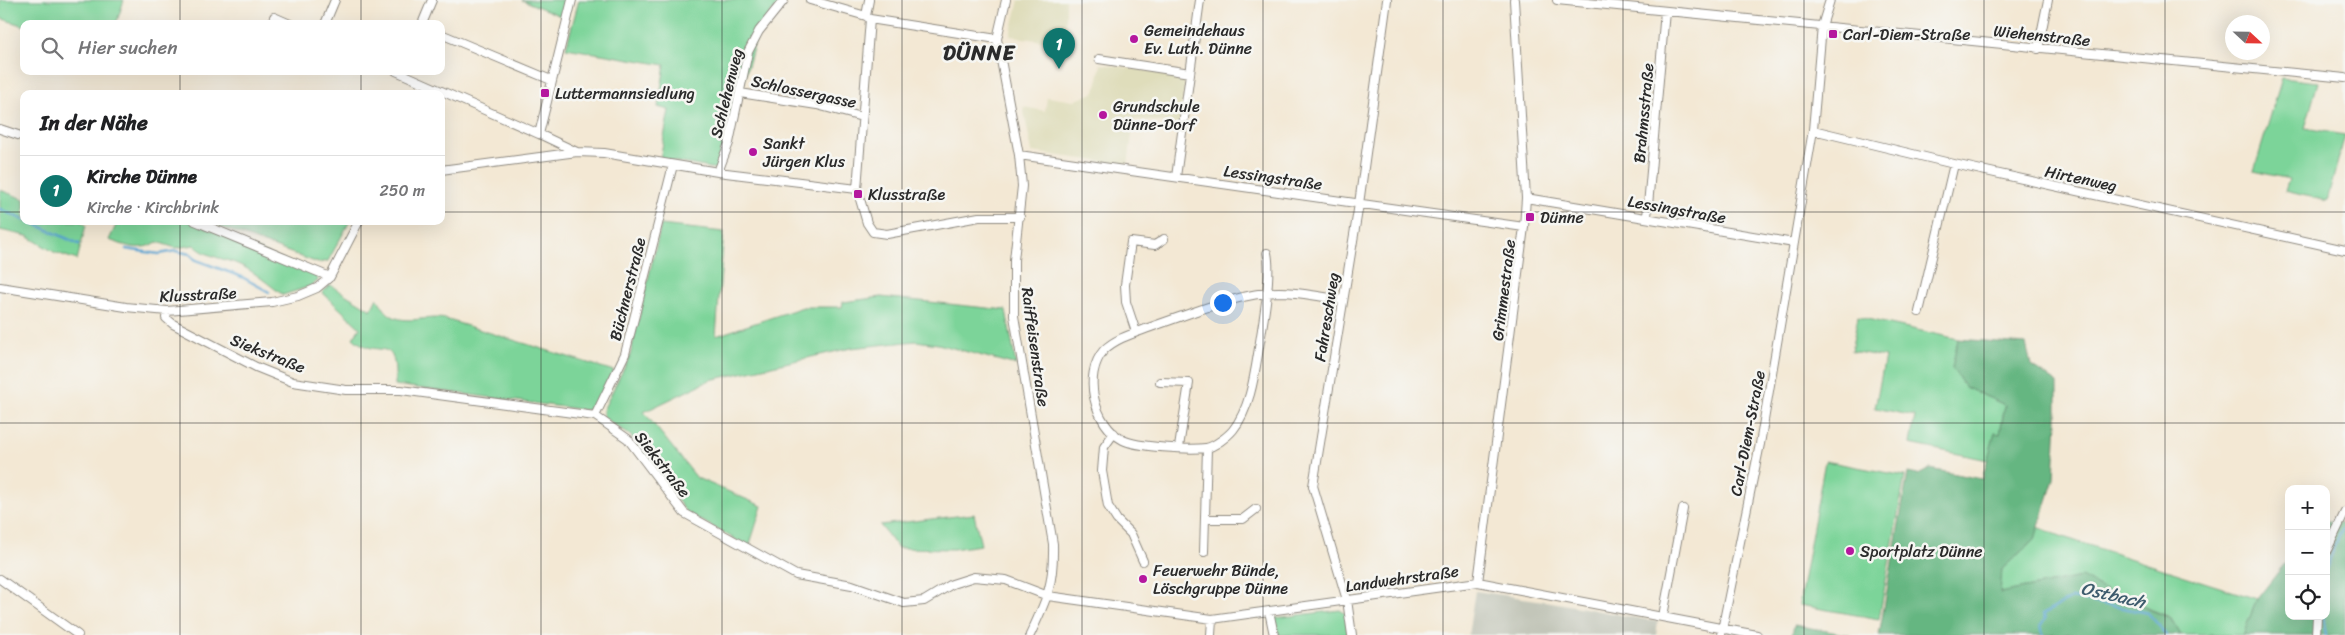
<!DOCTYPE html>
<html lang="de">
<meta charset="utf-8">
<style>
:root{--surface:#fff;--page:#f2f2f2;--text:#202124;--muted:#757577;--line:#e0e0e0;--accent:#0f766e}
body{margin:0;font-family:Sriracha,sans-serif;background:var(--page);color:var(--text)}
.controls{position:absolute;right:15px;bottom:15px;display:grid;overflow:hidden;border-radius:10px;box-shadow:0 5px 20px #0002}
.controls button{width:45px;height:45px;display:grid;place-items:center;padding:0;border:0;border-bottom:1px solid var(--line);background:var(--surface);color:var(--text);font:25px sans-serif}
.compass{position:absolute;left:2225px;top:15px;width:45px;height:45px;border-radius:50%;background:var(--surface);box-shadow:0 5px 20px #0002;rotate:112deg}
.you{position:absolute;left:1222px;top:302px;width:18px;height:18px;margin:-12px;border:4px solid #fff;border-radius:50%;background:#1a73e8;box-shadow:0 0 0 8px #1a73e833}
.badge{display:grid;place-items:center;width:32px;height:32px;border-radius:50%;background:var(--accent);color:#fff;font-size:16px;font-weight:700}
.pin{position:absolute;translate:-50% -41px;filter:drop-shadow(0 1px 2px #0008)}
.pin::after{content:'';position:absolute;top:26px;width:18px;height:15px;background:inherit;clip-path:polygon(0 0,100% 0,50% 100%)}
.list{margin:0;padding:0;list-style:none}
h2{display:flex;justify-content:space-between;align-items:center;height:65px;margin:0;padding:0 20px;font-size:21px}
h2 small{font-size:16px;font-weight:400;color:var(--muted)}
.list li{display:grid;grid-template-columns:32px 1fr auto;gap:15px;align-items:center;box-sizing:border-box;height:70px;padding:0 20px;border-top:1px solid var(--line)}
.list b{display:block;font-size:19px;white-space:nowrap}
.list p{margin:0;font-size:16px;white-space:nowrap;color:var(--muted)}
.list em{font-size:16px;font-style:normal;color:var(--muted)}
.icon{flex:none;width:28px;height:28px;fill:none;stroke:currentColor;stroke-width:2;stroke-linecap:round;stroke-linejoin:round}
.map{position:relative;flex:none;width:2345px;height:635px;overflow:hidden}
.search{position:absolute;background:var(--surface);box-shadow:0 5px 20px #0002;left:20px;top:20px;width:425px;height:55px;display:flex;align-items:center;gap:12px;box-sizing:border-box;padding:0 18px;border-radius:10px;color:var(--muted);font-size:19px}
.panel{position:absolute;background:var(--surface);box-shadow:0 5px 20px #0002;left:20px;top:90px;width:425px;height:135px;border-radius:10px}
.map>svg:first-child{display:block}
.built{fill:#dfddbb}
.industrial{fill:#c3c6b9}
.green{fill:#7cd499;stroke:#548062}
.forest{fill:#65b681;stroke:#487056}
.lines{fill:none;stroke-linecap:round;stroke-linejoin:round}
.stream{stroke:#58a4d1;stroke-width:2.5}
.minor-casing{stroke:#8f8a80;stroke-width:10}
.minor{stroke:#fff;stroke-width:8}
.grid{fill:none;stroke:#2b2b2b;stroke-width:1;stroke-opacity:0.55}
.poi-dot{fill:#b5179e;stroke:#f6f6f2;stroke-width:2}
.labels{text-anchor:middle;stroke-width:5;stroke-linejoin:round;paint-order:stroke}
.poi-label{font-size:16px;fill:#2b2b2b;stroke:#f6f6f2;text-anchor:start}
.street-label{font-size:16px;fill:#2b2b2b;stroke:#f6f6f2}
.water-label{font-size:18px;font-style:italic;fill:#3d5b6d;stroke:#f6f6f2}
.district-label{font-size:21px;font-weight:bold;letter-spacing:1px;fill:#2b2b2b;stroke:#f6f6f2}
</style>
<div class="map">
<svg width="2345" height="635" viewBox="0 0 2345 635">
<rect width="100%" height="100%" fill="#f6f6f2"/>
<filter id="ink" filterUnits="userSpaceOnUse"><feTurbulence type="fractalNoise" baseFrequency=".02" numOctaves="2"/><feDisplacementMap in="SourceGraphic" scale="10" xChannelSelector="R" yChannelSelector="G"/><feConvolveMatrix kernelMatrix="1 2 1 2 8 2 1 2 1" color-interpolation-filters="sRGB"/></filter>
<filter id="wash" filterUnits="userSpaceOnUse"><feTurbulence type="fractalNoise" baseFrequency=".0096" numOctaves="4" result="noise"/><feDisplacementMap in="SourceGraphic" scale="20" xChannelSelector="R" yChannelSelector="G"/><feGaussianBlur stdDeviation="1.12" result="paint"/><feColorMatrix in="noise" values="0 0 0 0 0 0 0 0 0 0 0 0 0 0 0 0 0 1.4 0 .05"/><feComposite in="paint" operator="in"/></filter>
<g filter="url(#wash)">
<rect width="100%" height="100%" fill="#f3e8d4"/>
<path class="built" d="M1019 0H1066V27L1063 44 1010 36Z
M1101 64 1186 76 1179 124 1134 119 1128 165 1032 152 1023 107 1045 111 1047 97 1074 101 1095 92Z"/>
<path class="industrial" d="M1475 591 1557 603 1658 622 1656 635H1468Z"/>
<path class="green" d="M0 0H124L116 24H24V26L0 18Z
M522 0H567L563 17Z
M579 0H781L758 30 727 142 716 169 660 159 669 110 658 107 665 65 566 48Z
M2282 78 2318 82 2305 128 2345 135 2327 201 2285 191 2289 179 2254 171Z
M0 190 24 199V221H80L86 225 77 260 54 252 27 236 0 230Z
M118 221H189L315 273 318 281 308 287 283 295C269 285 255 272 240 265 225 258 207 258 194 245L176 248 157 242C140 252 126 246 109 240Z
M205 221H350L328 261 318 263Z
M661 225 724 232 716 336 803 307H842L843 302 881 297 1006 310 1016 365 938 344 916 341 851 348 710 380 644 412 697 478 762 506 749 547 686 512 631 436 603 417V410L630 356Z
M330 285 371 310 377 298C380 302 384 310 389 314 404 326 427 315 445 319L614 371 593 411 395 385C397 330 379 362 353 338L360 328 322 292Z
M1858 317 1958 339 1952 368 1965 387 2005 405 2000 434 1995 433 1988 460 1910 444 1915 416 1875 408 1885 357 1851 351Z
M1825 461 1905 476 1879 619 1799 605Z
M974 514 981 545 953 549 898 548 880 525Z
M2038 527 2063 537 2257 599 2243 635H2181L2170 617 2115 595 2081 577 2000 593 2002 569 2035 539Z
M1340 610 1346 614 1348 635H1278L1275 618Z"/>
<path class="forest" d="M1958 339 2026 344 2031 365 2057 383V419L2054 479 2035 539 2002 569 2000 593 2081 577 2115 595 2170 618 2181 635H1879L1908 473 1918 475 1930 469 1982 479 1995 433 2000 434 2005 405 1965 387 1952 368Z
M2345 516V635H2243L2257 599 2289 558V616H2326V522L2340 523Z
M1794 625 1849 635H1792Z"/>
<g class="lines">
<path class="stream" d="M0 209 24 220
M28 221 79 244
M126 249 159 254 176 251 190 254 196 260 242 277 269 292
M2326 569 2340 533 2345 526
M2323 616 2326 635
M2043 635 2041 626 2045 619 2043 614 2072 598 2148 613 2167 635"/>
</g>
</g>
<g filter="url(#ink)">
<g class="lines">
<defs>
<path id="minor" d="M572 0 539 134 577 152
M810 0 866 16 870 19 997 39
M1006 0 997 39 1019 155 1022 186 1014 260V316L1053 544C1054 585 1047 599 1030 635
M1557 0 2345 78
M866 16 869 0
M274 17 290 24
M870 19 857 189 867 223 873 232 887 234 979 217H1020
M325 24 335 0
M422 24 432 0
M441 34 551 80
M2038 49 2048 0
M1099 59 1190 73
M396 71 539 134
M740 93 817 105 862 117
M0 129 24 137
M1813 130 1954 164 2345 250
M1019 155 1524 227
M441 170 577 152 604 153 718 172 857 189
M718 172 729 143 748 52 759 31 784 0
M1176 177 1200 0
M1526 198 1794 243
M1647 217 1665 11
M195 221 330 277
M1267 253C1272 278 1262 328 1258 354 1254 379 1249 410 1233 430 1228 436 1214 447 1206 448 1190 450 1136 447 1123 440 1094 425 1082 375 1104 350 1116 338 1135 333 1151 327 1190 314 1238 293 1279 292 1300 292 1322 297 1343 300
M0 287 126 307 167 311 272 302 298 296 317 288 330 277 359 221
M167 311 166 318 173 324 256 367 293 382 346 390H401L595 416 628 439 684 513 796 575 852 585 904 603 924 601 952 584 974 577 1006 580 1048 596 1212 619 1478 582 1757 635
M1919 312 1954 164
M1136 332 1126 302 1125 285 1131 242 1155 245 1164 239
M1160 382 1189 383 1179 447
M595 416 625 354 673 165
M1114 433 1104 447 1102 471 1108 506 1117 520 1131 534 1143 561
M1205 519H1243L1256 509
M1204 552 1207 448
M2326 552 2345 512
M0 579 78 635
M1478 582 1524 227 1526 198 1514 0
M1269 611 1274 635
M1663 616 1683 509
M1211 635 1212 619
M1352 635 1347 600 1313 486 1359 204 1387 0
M1721 635 1760 444 1813 130 1822 26 1830 0
M2316 635 2317 616"/>
</defs>
<use href="#minor" class="minor-casing"/>
<use href="#minor" class="minor"/>
</g>
</g>
<path class="grid" d="M180 0V24M361 0V24M541 0V635M722 0V635M902 0V635M1082 0V635M1263 0V635M1443 0V635M1623 0V635M1804 0V635M1984 0V635M2165 0V635M180 71V94M361 71V94M0 212H24M441 212H2345M180 221V635M361 221V635M0 423H2345"/>
<g class="poi-dot">
<rect x="1828" y="29" width="10" height="10" rx="2.5"/>
<circle cx="1134" cy="39" r="5"/>
<rect x="540" y="88" width="10" height="10" rx="2.5"/>
<circle cx="1103" cy="115" r="5"/>
<circle cx="753" cy="152" r="5"/>
<rect x="853" y="189" width="10" height="10" rx="2.5"/>
<rect x="1525" y="212" width="10" height="10" rx="2.5"/>
<circle cx="1850" cy="551" r="5"/>
<circle cx="1143" cy="579" r="5"/>
</g>
<g class="labels">
<g class="poi-label">
<text x="1144" y="36">Gemeindehaus<tspan x="1144" dy="18">Ev. Luth. Dünne</tspan></text>
<text x="1843" y="40">Carl-Diem-Straße</text>
<text x="555" y="99">Luttermannsiedlung</text>
<text x="1113" y="112">Grundschule<tspan x="1113" dy="18">Dünne-Dorf</tspan></text>
<text x="763" y="149">Sankt<tspan x="763" dy="18">Jürgen Klus</tspan></text>
<text x="868" y="200">Klusstraße</text>
<text x="1540" y="223">Dünne</text>
<text x="1860" y="557">Sportplatz Dünne</text>
<text x="1153" y="576">Feuerwehr Bünde,<tspan x="1153" dy="18">Löschgruppe Dünne</tspan></text>
</g>
<g class="street-label">
<text transform="translate(2042 35) rotate(6)" y="6">Wiehenstraße</text>
<text transform="translate(804 91) rotate(12)" y="6">Schlossergasse</text>
<text transform="translate(726 93) rotate(-76)" y="6">Schlehenweg</text>
<text transform="translate(1643 113) rotate(-85)" y="6">Brahmsstraße</text>
<text transform="translate(1273 177) rotate(8)" y="6">Lessingstraße</text>
<text transform="translate(2081 178) rotate(12)" y="6">Hirtenweg</text>
<text transform="translate(1677 209) rotate(10)" y="6">Lessingstraße</text>
<text transform="translate(627 289) rotate(-76)" y="6">Büchnerstraße</text>
<text transform="translate(1503 290) rotate(-83)" y="6">Grimmestraße</text>
<text transform="translate(198 294) rotate(-3)" y="6">Klusstraße</text>
<text transform="translate(1326 317) rotate(-81)" y="6">Fahreschweg</text>
<text transform="translate(1036 347) rotate(82)" y="6">Raiffeisenstraße</text>
<text transform="translate(268 353) rotate(22)" y="6">Siekstraße</text>
<text transform="translate(1747 433) rotate(-79)" y="6">Carl-Diem-Straße</text>
<text transform="translate(663 464) rotate(52)" y="6">Siekstraße</text>
<text transform="translate(1402 578) rotate(-8)" y="6">Landwehrstraße</text>
</g>
<g class="water-label">
<text transform="translate(2113 595) rotate(13)" y="6">Ostbach</text>
</g>
<g class="district-label">
<text x="979" y="60">DÜNNE</text>
</g>
</g>
</svg>
<div class="controls">
<button>+</button>
<button>−</button>
<button><svg class="icon" aria-label="locate" viewBox="0 0 24 24"><circle cx="12" cy="12" r="6"/><path d="M12 2v4M12 18v4M2 12h4M18 12h4"/></svg></button>
</div>
<svg class="compass" viewBox="-18 -18 36 36"><path d="M0-13l5 13h-10z" fill="#e53935"/><path d="M0 13l5-13h-10z" fill="#757577"/></svg>
<div class="you"></div>
<div class="pin badge" style="left:1059px;top:69px">1</div>
<div class="search"><svg class="icon" aria-label="search" viewBox="0 0 24 24"><circle cx="10" cy="10" r="6"/><path d="M15 15l6 6"/></svg>Hier suchen</div>
<section class="panel">
<h2>In der Nähe<small></small></h2>
<ul class="list">
<li><span class="badge">1</span><div><b>Kirche Dünne</b><p>Kirche · Kirchbrink</p></div><em>250 m</em></li>
</ul>
</section>
</div>
